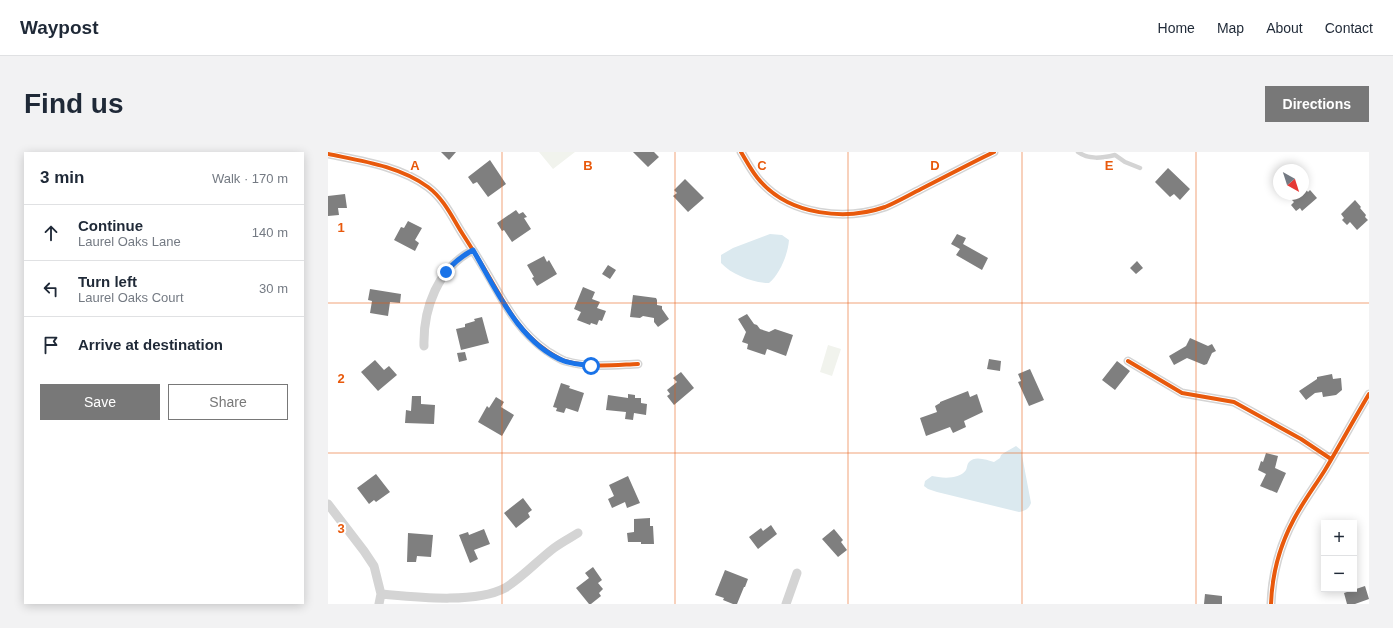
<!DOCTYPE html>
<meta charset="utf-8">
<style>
:root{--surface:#fff;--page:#f2f2f3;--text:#1f2937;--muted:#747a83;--line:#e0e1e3;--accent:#787878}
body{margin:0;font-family:Helvetica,sans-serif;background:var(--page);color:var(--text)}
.controls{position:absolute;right:12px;bottom:12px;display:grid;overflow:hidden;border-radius:0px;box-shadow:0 2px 10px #0003}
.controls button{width:36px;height:36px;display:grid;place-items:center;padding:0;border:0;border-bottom:1px solid var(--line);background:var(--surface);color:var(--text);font:20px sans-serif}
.compass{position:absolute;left:945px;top:12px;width:36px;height:36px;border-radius:50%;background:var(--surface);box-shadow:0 2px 10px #0003;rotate:141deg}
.stop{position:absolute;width:12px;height:12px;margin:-9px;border:3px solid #1a73e8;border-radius:50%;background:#fff}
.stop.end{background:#1a73e8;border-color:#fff;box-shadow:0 1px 4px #0008}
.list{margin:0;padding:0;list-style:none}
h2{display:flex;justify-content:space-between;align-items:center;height:52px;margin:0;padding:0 16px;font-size:17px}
h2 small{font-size:13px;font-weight:400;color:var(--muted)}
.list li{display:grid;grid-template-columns:26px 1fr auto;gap:12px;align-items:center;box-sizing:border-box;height:56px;padding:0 16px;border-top:1px solid var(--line)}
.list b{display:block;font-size:15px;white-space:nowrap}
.list p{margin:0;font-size:13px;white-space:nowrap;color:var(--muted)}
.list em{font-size:13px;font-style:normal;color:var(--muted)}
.actions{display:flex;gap:8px;padding:12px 16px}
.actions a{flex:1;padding:9px 0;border:1px solid var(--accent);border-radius:0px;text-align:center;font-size:14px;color:var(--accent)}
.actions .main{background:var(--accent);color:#fff}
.icon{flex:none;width:22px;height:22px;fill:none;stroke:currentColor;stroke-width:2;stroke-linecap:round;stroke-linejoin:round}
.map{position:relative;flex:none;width:1041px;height:452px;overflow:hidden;border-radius:0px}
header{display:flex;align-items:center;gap:24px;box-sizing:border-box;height:56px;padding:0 20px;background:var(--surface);border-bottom:1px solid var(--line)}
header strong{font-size:19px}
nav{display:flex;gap:22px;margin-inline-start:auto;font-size:14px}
.intro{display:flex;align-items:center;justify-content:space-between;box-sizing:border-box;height:96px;padding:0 24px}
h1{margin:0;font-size:28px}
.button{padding:10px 18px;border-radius:0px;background:var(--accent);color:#fff;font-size:14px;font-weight:700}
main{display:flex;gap:24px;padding:0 24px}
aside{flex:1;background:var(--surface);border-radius:0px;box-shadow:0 2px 10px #0003}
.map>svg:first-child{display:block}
.green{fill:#f1f3ed}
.water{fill:#dbe9ef}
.building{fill:#7f7f7f}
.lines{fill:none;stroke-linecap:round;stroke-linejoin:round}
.service{stroke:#d4d4d4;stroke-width:4.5}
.minor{stroke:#d4d4d4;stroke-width:9}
.cycleway-casing{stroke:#fff;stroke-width:6}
.cycleway{stroke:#e8590c;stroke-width:4}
.route{stroke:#1a73e8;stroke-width:5}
.grid{fill:none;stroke:#e8590c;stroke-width:1;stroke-opacity:0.55}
.grid-label{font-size:13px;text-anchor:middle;font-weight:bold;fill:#e8590c;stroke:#fff;stroke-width:4;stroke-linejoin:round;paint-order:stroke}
</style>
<header>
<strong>Waypost</strong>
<nav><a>Home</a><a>Map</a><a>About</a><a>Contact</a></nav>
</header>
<div class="intro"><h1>Find us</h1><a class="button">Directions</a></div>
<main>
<aside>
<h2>3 min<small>Walk · 170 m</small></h2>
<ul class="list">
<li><svg class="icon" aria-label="ahead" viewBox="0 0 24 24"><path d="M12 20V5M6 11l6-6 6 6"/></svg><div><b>Continue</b><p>Laurel Oaks Lane</p></div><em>140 m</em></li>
<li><svg class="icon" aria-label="left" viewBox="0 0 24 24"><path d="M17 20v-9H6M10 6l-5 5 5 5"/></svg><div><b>Turn left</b><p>Laurel Oaks Court</p></div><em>30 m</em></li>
<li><svg class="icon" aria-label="arrive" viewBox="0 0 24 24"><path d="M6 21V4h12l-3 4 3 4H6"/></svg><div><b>Arrive at destination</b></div></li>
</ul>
<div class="actions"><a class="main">Save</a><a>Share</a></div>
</aside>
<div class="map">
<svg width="1041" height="452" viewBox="0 0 1041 452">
<rect width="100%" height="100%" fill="#fff"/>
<path class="green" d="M211 0H247L225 17Z
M500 193 513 197 504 224 492 220Z"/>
<path class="water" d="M442 82 454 83 461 88C460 102 452 122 441 131 426 131 404 123 393 111V103L405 96Z
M688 294 693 298 703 351C701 357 697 359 691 360L609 340 600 337 596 334 597 329 604 324C613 326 631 328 638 318 639 316 639 312 641 310 647 303 659 308 666 310L672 306 673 303C677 300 683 297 688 294Z"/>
<path class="building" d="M113 0H128L121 8Z
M305 0H326L331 5 320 15Z
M162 8 178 32 160 45 149 30 145 32 140 25Z
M840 16 862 37 852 48 846 42 842 45 827 30Z
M357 27 376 46 360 60 345 44 349 41 346 38Z
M975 34 980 40 982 38 989 46 974 59 972 56 968 59 963 53 966 50 958 42H975Z
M17 42 19 56H10L11 63 0 64V44Z
M1027 48 1033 55 1032 56 1038 63 1037 65 1040 68 1029 78 1022 70 1019 73 1014 68 1016 66 1013 62Z
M188 58 191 62 195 60 199 65 196 66 203 77 184 90 176 78 174 79 169 71Z
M80 69 94 76 87 88 91 91 87 99 66 88 73 75 76 76Z
M629 82 638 86 635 92 660 106 654 118 628 103 632 97 623 92Z
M216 104 219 110 221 108 229 122 209 134 204 126 206 125 199 113Z
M809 109 815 116 808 122 802 116Z
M280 113 288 118 282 127 274 122Z
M255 135 267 140 264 147 272 150 269 156 278 159 274 169 271 168 269 173 263 171 262 173 249 168 253 160 246 157Z
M42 137 73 142 72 151 62 150 60 164 42 161 44 149 40 148Z
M305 143 328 146 329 148V153L334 154V157L341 167 330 175 326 170V166L315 164 312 166 302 165Z
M419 162 426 172 429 173 432 177 441 180 447 177 465 183 458 204 439 197 437 203 419 197 420 192 414 190 418 180 410 167Z
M154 165 161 191 133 198 128 177 137 175V172L147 169 146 167Z
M862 186 880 194 884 192 888 199 884 201 879 212 876 213 859 206 846 213 841 204 858 194Z
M137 200 139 208 131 210 129 201Z
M661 207 673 209 672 219 659 217Z
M47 208 56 218 61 214 69 223 50 239 33 220Z
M789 209 802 219 787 238 774 228Z
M702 217 716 248 701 254 690 230 693 229 690 222Z
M353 220 366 236 346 253 339 244 342 242 339 238 349 230 345 226Z
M1004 222 1005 227 1013 226 1014 238 1008 243 995 245 994 240 987 241 978 248 971 239 989 227V225Z
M233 231 242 234 241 236 256 241 250 260 238 256 236 261 228 259 229 256 225 255Z
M640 239 642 245 649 242 655 260 636 269 638 275 625 281 622 275 598 284 592 266 609 260 607 254 612 251V250Z
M300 242 307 243V246H313V251L319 252 318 263 306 261 305 268 297 267 298 260 278 258 280 243 300 246Z
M84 244H93V252L107 253 106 272 77 271 78 258 83 259Z
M168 245 176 250 173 255 186 263 174 284 150 270 159 254 161 256Z
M938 301 950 304 947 316 958 321 949 341 932 334 938 322 930 318 933 309 935 310Z
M48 322 62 340 48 350 46 348 41 352 29 336Z
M300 324 312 351 299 356 297 350 284 356 280 347 286 344 281 333Z
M195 346 204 358 200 361 202 365 188 376 176 361Z
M322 366V374H325L326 392H313V390H300L299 381 306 380V367Z
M443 373 449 382 430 397 421 385 433 376 435 379Z
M156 377 162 392 146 398 150 407 142 411 131 383 140 380 141 383Z
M506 377 515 388 513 390 519 398 510 405 494 387Z
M80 381 105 383 103 405 89 404 88 410H79Z
M265 415 274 428 270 431 275 437 271 441 273 444 263 452H261L248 436 261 426 257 421Z
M397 418 420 427 417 435H416L409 452H405L395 448 396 446 387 443Z
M1037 434 1041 447 1027 452H1019L1016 441Z
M877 442 894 444V452H876Z"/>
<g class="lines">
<path class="service" d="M750 0C761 8 774 6 787 3L797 10 812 16"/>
<path class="minor" d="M413 0C419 10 425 22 433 30 463 63 517 69 557 55 569 50 581 43 593 37 617 25 641 12 666 0
M0 2C34 9 71 14 100 35 116 47 124 65 134 81 143 95 152 109 160 123 177 152 190 179 219 199 224 202 231 207 237 209 261 216 286 213 310 212
M96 194C95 156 110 116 145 98
M800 209 854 241 906 250 973 287 1003 307
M0 352 36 399 46 414 53 442 51 452
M53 442C87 445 147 452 177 436 195 425 209 409 226 396 234 390 242 386 250 381
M458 452 469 421
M943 452C944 423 952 393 966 367 975 350 987 334 997 318 1012 293 1026 267 1041 242"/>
<defs>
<path id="cycleway" d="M413 0C419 10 425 22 433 30 463 63 517 69 557 55 569 50 581 43 593 37 617 25 641 12 666 0
M0 2C34 9 71 14 100 35 116 47 124 65 134 81 143 95 152 109 160 123 177 152 190 179 219 199 224 202 231 207 237 209 261 216 286 213 310 212
M800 209 854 241 906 250 973 287 1003 307
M943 452C944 423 952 393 966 367 975 350 987 334 997 318 1012 293 1026 267 1041 242"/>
</defs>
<use href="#cycleway" class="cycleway-casing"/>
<use href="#cycleway" class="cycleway"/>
</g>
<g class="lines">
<path class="route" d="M118 120C126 110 134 104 145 98 168 137 191 191 236 209 244 212 254 212 263 214"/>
</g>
<path class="grid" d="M174 0V452M347 0V452M520 0V452M694 0V452M868 0V452M0 151H1041M0 301H1041"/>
<g class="grid-label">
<text x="87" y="18">A</text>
<text x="260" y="18">B</text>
<text x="434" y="18">C</text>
<text x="607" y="18">D</text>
<text x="781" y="18">E</text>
<text x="13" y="80">1</text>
<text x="13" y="231">2</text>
<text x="13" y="381">3</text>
</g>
</svg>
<div class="controls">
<button>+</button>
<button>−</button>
</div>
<svg class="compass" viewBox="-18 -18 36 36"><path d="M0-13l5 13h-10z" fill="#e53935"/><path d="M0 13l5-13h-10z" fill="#747a83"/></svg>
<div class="stop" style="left:263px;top:214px"></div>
<div class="stop end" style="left:118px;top:120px"></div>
</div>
</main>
